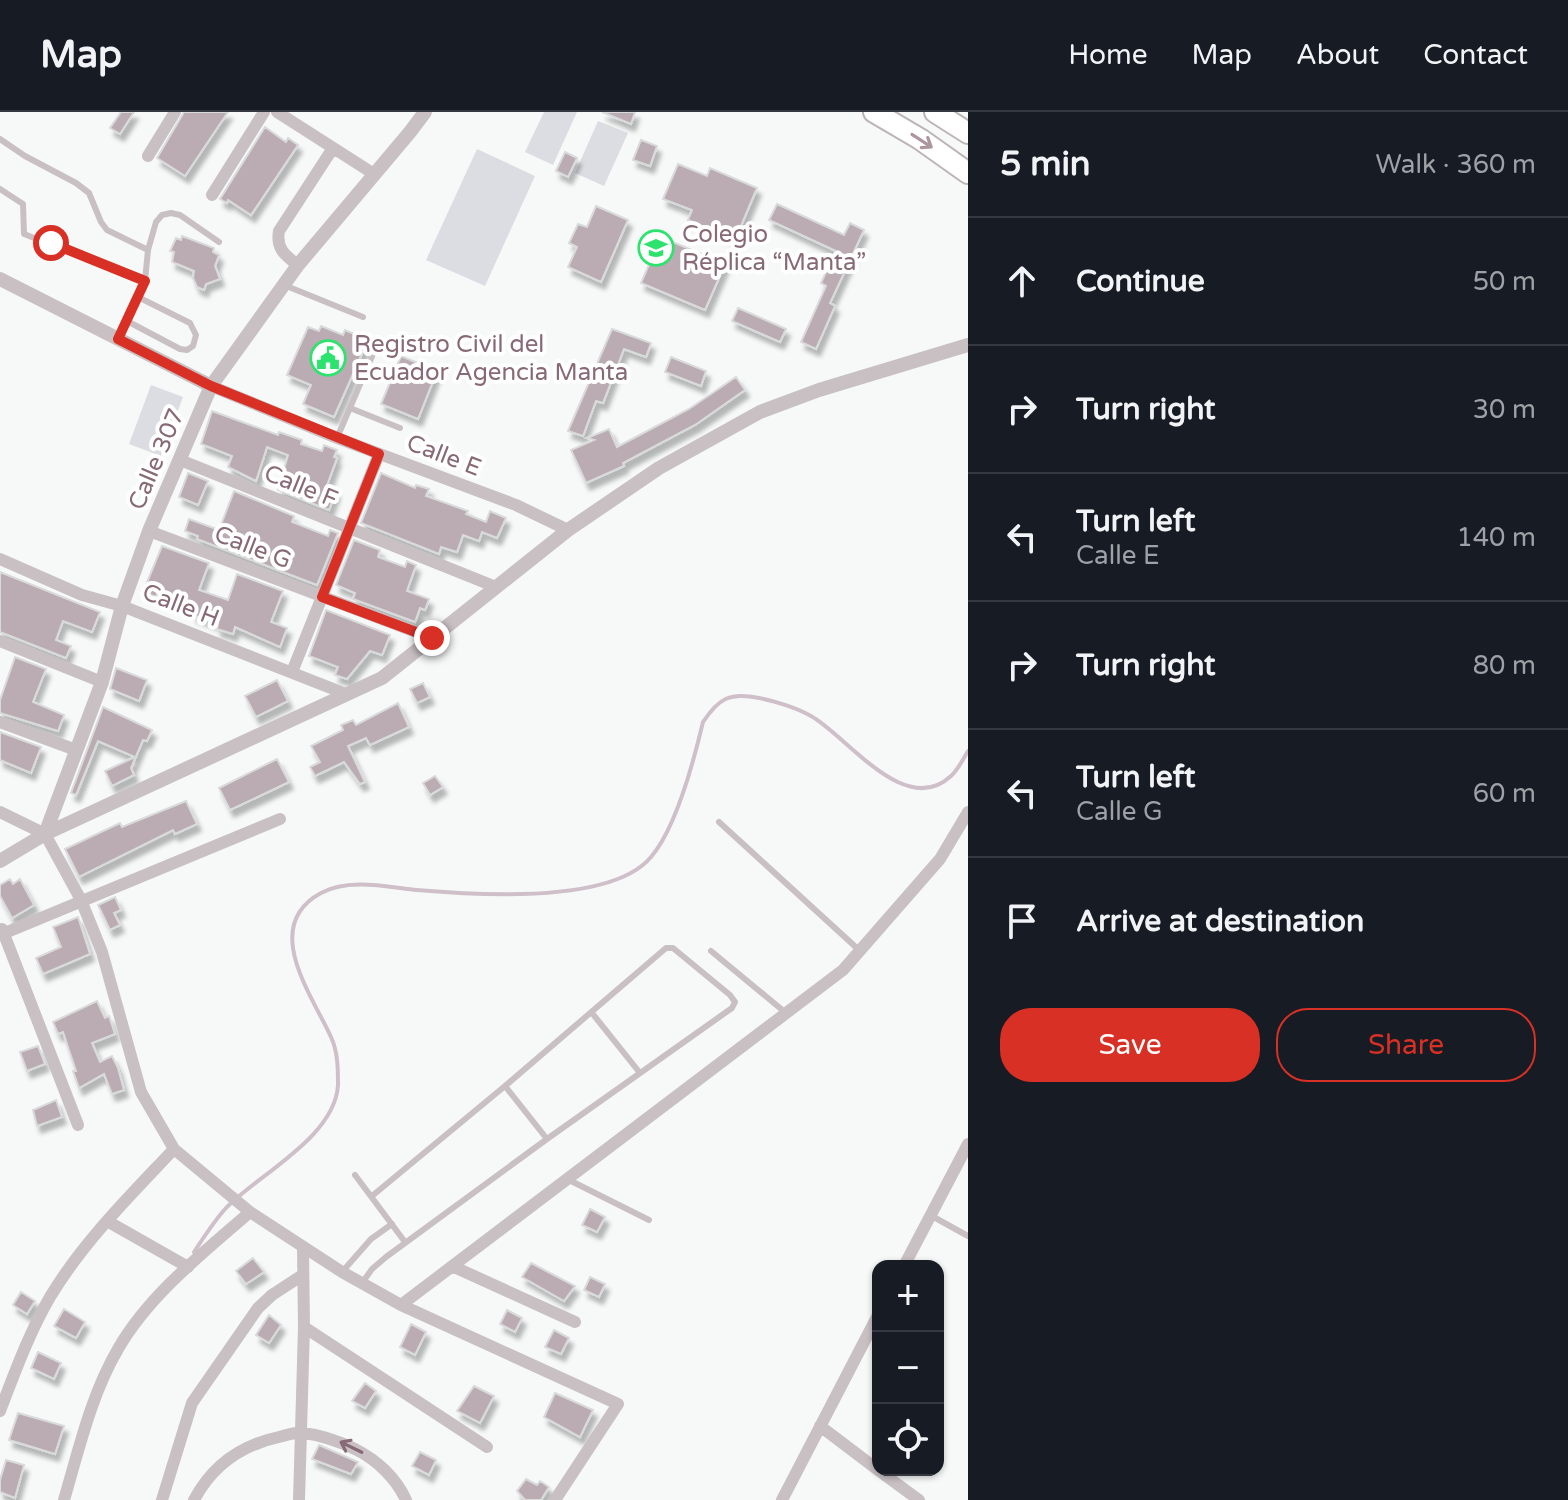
<!DOCTYPE html>
<meta charset="utf-8">
<style>
:root{--surface:#171b24;--page:#20242c;--text:#f1f3f6;--muted:#9ea1a6;--line:#363941;--accent:#d93025}
body{margin:0;font-family:"Varela Round",sans-serif;background:var(--page);color:var(--text)}
.controls{position:absolute;right:24px;bottom:24px;display:grid;overflow:hidden;border-radius:16px;box-shadow:0 2px 6px #0004}
.controls button{width:72px;height:72px;display:grid;place-items:center;padding:0;border:0;border-bottom:2px solid var(--line);background:var(--surface);color:var(--text);font:40px sans-serif}
.stop{position:absolute;width:24px;height:24px;margin:-18px;border:6px solid #d93025;border-radius:50%;background:#fff}
.stop.end{background:#d93025;border-color:#fff;box-shadow:0 2px 8px #0008}
.list{margin:0;padding:0;list-style:none}
h2{display:flex;justify-content:space-between;align-items:center;height:104px;margin:0;padding:0 32px;font-size:34px}
h2 small{font-size:26px;font-weight:400;color:var(--muted)}
.list li{display:grid;grid-template-columns:52px 1fr auto;gap:24px;align-items:center;box-sizing:border-box;height:128px;padding:0 32px;border-top:2px solid var(--line)}
.list b{display:block;font-size:30px;white-space:nowrap}
.list p{margin:0;font-size:26px;white-space:nowrap;color:var(--muted)}
.list em{font-size:26px;font-style:normal;color:var(--muted)}
.actions{display:flex;gap:16px;padding:24px 32px}
.actions a{flex:1;padding:18px 0;border:2px solid var(--accent);border-radius:32px;text-align:center;font-size:28px;color:var(--accent)}
.actions .main{background:var(--accent);color:#fff}
.icon{flex:none;width:44px;height:44px;fill:none;stroke:currentColor;stroke-width:2;stroke-linecap:round;stroke-linejoin:round}
.map{position:relative;flex:none;width:968px;height:1388px;overflow:hidden}
header{display:flex;align-items:center;gap:48px;box-sizing:border-box;height:112px;padding:0 40px;background:var(--surface);border-bottom:2px solid var(--line)}
header strong{font-size:38px}
nav{display:flex;gap:44px;margin-inline-start:auto;font-size:28px}
main{display:flex}
aside{flex:1;background:var(--surface)}
.map>svg:first-child{display:block}
.green{fill:#dbdde3}
.lines{fill:none;stroke-linecap:round;stroke-linejoin:round}
.stream{stroke:#cebfc9;stroke-width:4}
.building{fill:#baacb2;stroke:#d9dbdb;stroke-width:2;filter:url(#shadow)}
.trunk-casing{stroke:#bcb4b7;stroke-width:24}
.service{stroke:#c9c0c4;stroke-width:6}
.minor{stroke:#c9c0c4;stroke-width:12}
.tertiary{stroke:#c9c0c4;stroke-width:14}
.trunk{stroke:#fff;stroke-width:20}
.oneway{stroke:#ac969f}
.oneway2{stroke:#886976}
.route{stroke:#d93025;stroke-width:10}
.labels{text-anchor:middle;stroke-width:8;stroke-linejoin:round;paint-order:stroke}
.poi-label{font-size:24px;fill:#886976;stroke:#fff;text-anchor:start}
.street-label{font-size:24px;fill:#886976;stroke:#fff}
</style>
<header>
<strong>Map</strong>
<nav><a>Home</a><a>Map</a><a>About</a><a>Contact</a></nav>
</header>
<main>
<div class="map">
<svg width="968" height="1388" viewBox="0 0 968 1388">
<defs>
<filter id="shadow"><feDropShadow dx="4" dy="7" stdDeviation="2" flood-color="#0004"/></filter>
</defs>
<rect width="100%" height="100%" fill="#f7f9f9"/>
<path class="green" d="M544 0H577L553 53 525 40Z
M598 9 628 21 604 74 575 61Z
M477 37 535 64 485 174 426 148Z
M151 273 183 285 161 344 129 332Z"/>
<g class="lines">
<path class="stream" d="M194 1140C204 1125 214 1109 226 1096 259 1062 335 1025 338 973 338 957 338 940 331 925 312 883 260 814 321 781 349 766 387 775 417 778 474 783 611 793 651 745 676 716 694 648 703 610 719 586 730 580 759 586 775 589 797 596 811 604 847 624 905 707 951 664 958 658 963 647 968 639"/>
</g>
<path class="building" d="M121 0H134L120 22 110 16Z
M184 0H228L185 64 157 46Z
M602 0H635L631 12Z
M265 15 286 30 288 26 298 33 251 103 228 88 227 91 220 87Z
M641 28 657 34 650 54 633 48Z
M565 40 577 46 568 65 556 59Z
M678 52 707 64 710 56 757 76 735 128 688 108 692 98 663 87Z
M777 92 844 123 850 111 864 118 830 191 835 194 816 237 801 230 826 174 821 171 836 139 769 108Z
M596 94 628 108 601 170 568 155 577 135 569 131 578 112 587 115Z
M182 124 214 136 213 140 219 143 215 154 220 167 206 172 204 178 197 175 193 166 194 159 172 150 174 140 170 139 176 126 181 128Z
M661 125 725 152 705 198 641 171Z
M738 196 786 217 780 230 732 209Z
M321 214 343 223 345 218 368 228 334 305 303 292 311 273 287 263 308 215 319 219Z
M612 217 651 231 646 245 624 237 603 291 596 289 583 324 568 319Z
M401 244 437 259 418 307 381 292Z
M671 245 706 259 701 274 665 260Z
M736 265 745 278 695 313 623 351 624 354 586 371 571 338 594 328 587 326 609 317 617 335 689 297Z
M212 299 278 323 279 320 302 328 301 332 322 339 324 333 337 338 334 345 337 346 326 376 336 379 329 398 278 378 288 343 267 335 256 369 228 355 232 344 201 332Z
M188 361 208 369 198 393 179 385Z
M381 361 415 376 416 373 429 377 426 384 468 399 466 402 486 410 490 399 506 406 497 426 482 420 479 429 463 423 457 440 441 435 439 442 361 411Z
M234 379 294 404 292 410 328 424 330 418 338 421 317 473 197 427 198 424 185 419 189 407 219 418Z
M354 428 380 438 378 445 405 455 407 449 416 453 407 479 429 487 425 498 420 496 415 510 353 487 355 481 336 473Z
M162 434 209 451 199 478 228 488 237 462 283 479 271 510 287 516 280 535 235 515 233 522 217 517 218 512 193 503 196 494 158 480 156 485 143 480Z
M0 460 100 500 92 520 63 509 56 528 71 534 66 546 0 520Z
M326 498 390 523 382 543 370 539 347 567 335 563 338 555 309 544Z
M15 545 46 557 33 590 64 603 58 619 0 601V588Z
M116 556 147 568 139 589 110 577Z
M277 568 288 589 256 605 245 584Z
M423 571 430 585 417 591 410 577Z
M398 591 409 615 370 633 366 626 348 634 365 670 360 672 344 650 315 664 310 655 320 650 311 634 343 618 341 613 353 608 356 613Z
M103 595 152 618 147 629 143 628 131 656 134 663 112 674 105 659 135 645 98 629 76 683 71 681Z
M0 620 41 635 31 661 0 648Z
M277 647 289 670 230 698 219 676Z
M435 664 443 675 430 683 423 671Z
M186 689 197 712 175 722 173 718 79 765 65 737 120 711 122 715Z
M10 767 13 772 20 767 34 793 12 806 0 784V773Z
M115 785 121 798 114 801 120 813 110 818 98 793Z
M78 805 90 842 43 862 36 846 61 835 53 815Z
M97 889 105 906 109 904 115 922 92 931 100 950 112 944 118 956 124 978 112 982 104 962 79 976 73 959H76L63 920 58 922 53 910Z
M38 934 45 952 27 959 20 940Z
M56 988 62 1005 37 1014 33 998Z
M590 1097 605 1105 597 1120 582 1113Z
M253 1146 264 1160 246 1172 236 1159Z
M531 1151 575 1174 564 1189 522 1165Z
M590 1165 605 1172 599 1185 584 1178Z
M21 1180 35 1189 27 1202 13 1193Z
M64 1197 85 1210 76 1226 54 1214Z
M507 1198 522 1206 515 1220 500 1212Z
M269 1203 281 1213 269 1231 256 1223Z
M411 1212 426 1220 415 1243 400 1235Z
M554 1218 569 1226 561 1242 545 1235Z
M38 1240 61 1251 54 1267 31 1256Z
M365 1271 376 1279 365 1296 352 1289Z
M474 1274 494 1284 480 1311 457 1299Z
M555 1281 593 1298 580 1325 544 1305Z
M18 1301 64 1314 55 1342 9 1328Z
M319 1333 358 1350 351 1362 312 1347Z
M420 1340 436 1348 429 1363 412 1354Z
M6 1348 24 1353 15 1386 0 1380V1368Z
M526 1367 537 1373 540 1369 549 1375 541 1388H525L517 1379Z"/>
<g class="lines">
<defs>
<path id="trunk" d="M874 0 920 27 968 61
M935 0 968 21"/>
</defs>
<use href="#trunk" class="trunk-casing"/>
<path class="service" d="M0 27 25 44 76 71 89 81 101 110 107 118 148 138
M0 77 23 92 24 122 145 169
M284 173 363 205
M127 209 180 237 187 238 193 234 196 223 190 211 138 185
M118 227 145 169 148 138 156 110 162 103 171 101 180 103 219 130
M350 296 400 316
M337 326 379 228 412 240
M719 710 859 838
M711 839 786 901
M592 901 640 961
M505 974 666 836H673L730 883 735 890 732 896 547 1027
M355 1063 405 1130
M567 1067 649 1108
M930 1103 968 1124
M342 1160 371 1127 392 1112
M362 1171 372 1157 386 1145 547 1027 505 974 372 1084"/>
<path class="minor" d="M277 0 374 62
M148 44 175 0
M212 83 264 0
M298 153C284 143 276 136 279 119L333 36
M211 274 337 326 516 393 568 418
M180 348 496 475
M149 419 432 526
M0 447 82 483 122 494 346 582
M0 529 102 570
M292 560 379 342
M0 610 76 638
M0 700 45 722 81 788 102 840 141 980 174 1037 250 1100 342 1160 401 1193 618 1292 555 1388
M2 817 78 1013
M0 823 280 707
M107 1109 188 1155
M452 1154 575 1210
M904 1154 968 1032
M401 1193 843 858 940 747 968 700
M304 1215 487 1335
M0 1299C15 1260 29 1221 50 1185 83 1130 130 1084 174 1037
M820 1314 878 1358
M878 1358 919 1388
M64 1388C79 1337 91 1283 118 1237 149 1183 204 1140 250 1100
M162 1388 192 1291 258 1196 272 1183 301 1164
M194 1388C212 1354 241 1333 279 1325 287 1323 295 1320 303 1321 322 1323 338 1329 355 1337 377 1348 396 1366 406 1388
M299 1388 304 1215 303 1136
M782 1388 878 1203"/>
<path class="tertiary" d="M0 167 211 274
M45 722 102 570 122 494 149 419 211 274 298 153 410 20 425 0
M0 749 45 722 382 566 568 418 659 356 760 300 819 278 968 233"/>
<use href="#trunk" class="trunk"/>
</g>
<defs><path id="oneway-shaft" d="M-6 0H5M1.5-3L5.5 0L1.5 3" fill="none" stroke-width="1.6" stroke-linecap="round" stroke-linejoin="round" transform="scale(2)"/></defs>
<use class="oneway" href="#oneway-shaft" transform="translate(922 29) rotate(33)"/>
<use class="oneway2" href="#oneway-shaft" transform="translate(351 1335) rotate(-154)"/>
<g class="lines">
<path class="route" d="M51 131 145 169 118 227 211 274 379 342 322 485 432 526"/>
</g>
<defs>
<symbol id="school-ring" viewBox="-11 -11 22 22"><circle r="9.5" fill="#fff" stroke="#2de36e" stroke-width="1.5"/><path d="M0-5L7-2L0 1L-7-2ZM-4 1L0 2.5L4 1V4Q0 6-4 4Z" fill="#2de36e"/></symbol>
<symbol id="civic-ring" viewBox="-11 -11 22 22"><circle r="9.5" fill="#fff" stroke="#2de36e" stroke-width="1.5"/><path d="M-.6-6.5H3V-4.5H.6V-3L4-1V1h2V6H-6V1h2V-1L-.6-3ZM-1.2 2.5V6h2.4V2.5Z" fill="#2de36e"/></symbol>
</defs>
<g fill-rule="evenodd">
<use href="#school-ring" x="636" y="116" width="40" height="40"/>
<use href="#civic-ring" x="308" y="226" width="40" height="40"/>
</g>
<g class="labels">
<g class="poi-label">
<text x="682" y="130">Colegio<tspan x="682" dy="28">Réplica “Manta”</tspan></text>
<text x="354" y="240">Registro Civil del<tspan x="354" dy="28">Ecuador Agencia Manta</tspan></text>
</g>
<g class="street-label">
<text transform="translate(444 343) rotate(21)" y="8">Calle E</text>
<text transform="translate(156 347) rotate(-67)" y="8">Calle 307</text>
<text transform="translate(301 374) rotate(22)" y="8">Calle F</text>
<text transform="translate(253 435) rotate(21)" y="8">Calle G</text>
<text transform="translate(181 493) rotate(21)" y="8">Calle H</text>
</g>
</g>
</svg>
<div class="controls">
<button>+</button>
<button>−</button>
<button><svg class="icon" aria-label="locate" viewBox="0 0 24 24"><circle cx="12" cy="12" r="6"/><path d="M12 2v4M12 18v4M2 12h4M18 12h4"/></svg></button>
</div>
<div class="stop" style="left:51px;top:131px"></div>
<div class="stop end" style="left:432px;top:526px"></div>
</div>
<aside>
<h2>5 min<small>Walk · 360 m</small></h2>
<ul class="list">
<li><svg class="icon" aria-label="ahead" viewBox="0 0 24 24"><path d="M12 20V5M6 11l6-6 6 6"/></svg><div><b>Continue</b></div><em>50 m</em></li>
<li><svg class="icon" aria-label="right" viewBox="0 0 24 24"><path d="M7 20v-9h11M14 6l5 5-5 5"/></svg><div><b>Turn right</b></div><em>30 m</em></li>
<li><svg class="icon" aria-label="left" viewBox="0 0 24 24"><path d="M17 20v-9H6M10 6l-5 5 5 5"/></svg><div><b>Turn left</b><p>Calle E</p></div><em>140 m</em></li>
<li><svg class="icon" aria-label="right" viewBox="0 0 24 24"><path d="M7 20v-9h11M14 6l5 5-5 5"/></svg><div><b>Turn right</b></div><em>80 m</em></li>
<li><svg class="icon" aria-label="left" viewBox="0 0 24 24"><path d="M17 20v-9H6M10 6l-5 5 5 5"/></svg><div><b>Turn left</b><p>Calle G</p></div><em>60 m</em></li>
<li><svg class="icon" aria-label="arrive" viewBox="0 0 24 24"><path d="M6 21V4h12l-3 4 3 4H6"/></svg><div><b>Arrive at destination</b></div></li>
</ul>
<div class="actions"><a class="main">Save</a><a>Share</a></div>
</aside>
</main>
